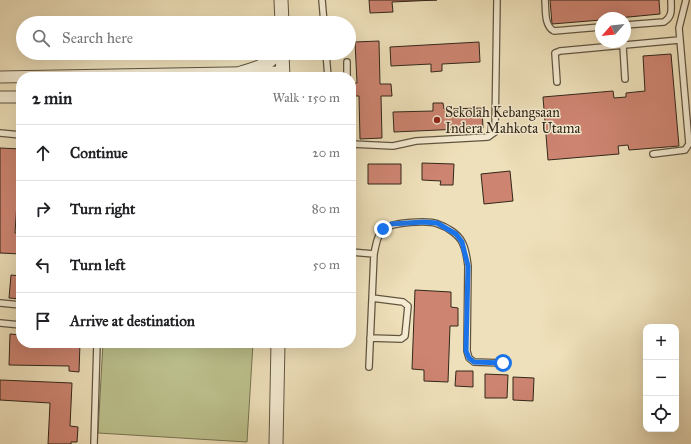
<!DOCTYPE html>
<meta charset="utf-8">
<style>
:root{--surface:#fff;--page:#f2f2f2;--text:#202124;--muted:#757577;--line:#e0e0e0}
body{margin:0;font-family:"IM FELL Great Primer",serif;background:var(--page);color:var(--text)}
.controls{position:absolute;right:12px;bottom:12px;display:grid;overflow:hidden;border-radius:8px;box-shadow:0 4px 16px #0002}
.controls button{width:36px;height:36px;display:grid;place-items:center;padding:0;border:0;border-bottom:1px solid var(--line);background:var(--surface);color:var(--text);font:20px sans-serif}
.compass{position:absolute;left:595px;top:12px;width:36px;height:36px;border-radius:50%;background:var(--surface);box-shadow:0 4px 16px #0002;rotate:243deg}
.stop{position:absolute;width:12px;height:12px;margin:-9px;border:3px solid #1a73e8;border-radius:50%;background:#fff}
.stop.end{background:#1a73e8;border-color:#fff;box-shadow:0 1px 4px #0008}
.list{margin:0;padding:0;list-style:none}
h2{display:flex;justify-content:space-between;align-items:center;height:52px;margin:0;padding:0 16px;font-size:17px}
h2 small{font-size:13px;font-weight:400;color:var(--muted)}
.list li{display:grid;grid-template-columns:26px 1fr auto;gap:12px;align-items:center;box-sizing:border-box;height:56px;padding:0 16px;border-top:1px solid var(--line)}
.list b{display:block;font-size:15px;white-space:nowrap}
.list em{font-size:13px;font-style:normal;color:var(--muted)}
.icon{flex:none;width:22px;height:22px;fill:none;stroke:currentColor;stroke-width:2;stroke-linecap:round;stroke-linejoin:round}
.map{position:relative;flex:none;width:691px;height:444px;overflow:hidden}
.search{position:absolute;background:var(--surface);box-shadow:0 4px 16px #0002;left:16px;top:16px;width:340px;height:44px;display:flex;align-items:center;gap:10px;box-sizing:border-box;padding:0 14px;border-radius:22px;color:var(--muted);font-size:15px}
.panel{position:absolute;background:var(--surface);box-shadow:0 4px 16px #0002;left:16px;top:72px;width:340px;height:276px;border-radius:16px}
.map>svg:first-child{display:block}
.green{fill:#bcc18d;stroke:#777453}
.building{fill:#cd8471;stroke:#322719}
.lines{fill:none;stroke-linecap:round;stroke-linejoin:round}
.service-casing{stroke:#615541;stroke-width:8}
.minor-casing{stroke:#615541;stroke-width:13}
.tertiary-casing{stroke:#615541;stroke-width:15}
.service{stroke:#f4ebd2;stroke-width:5.5}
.minor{stroke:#f4ebd2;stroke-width:11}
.tertiary{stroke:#f4ebd2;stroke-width:13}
.route{stroke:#1a73e8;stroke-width:5}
.poi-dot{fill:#8f2418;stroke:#f4ebd2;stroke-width:1.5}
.labels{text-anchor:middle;stroke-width:3;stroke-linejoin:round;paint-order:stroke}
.poi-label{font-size:14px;fill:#322719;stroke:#f4ebd2;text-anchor:start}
</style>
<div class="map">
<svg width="691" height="444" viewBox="0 0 691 444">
<rect width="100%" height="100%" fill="#eee0ba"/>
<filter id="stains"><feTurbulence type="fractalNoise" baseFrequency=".005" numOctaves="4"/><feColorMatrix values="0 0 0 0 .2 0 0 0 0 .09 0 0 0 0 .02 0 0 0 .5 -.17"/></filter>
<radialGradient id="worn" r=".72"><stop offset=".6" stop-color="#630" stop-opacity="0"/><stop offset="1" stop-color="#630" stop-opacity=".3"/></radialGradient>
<path class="green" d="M103 343H253L247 442 98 433Z"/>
<path class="building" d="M369 0H437L392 2 393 12 370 13Z
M550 0H659L660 14 618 18H601V20L552 24Z
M379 41 380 84H391L392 96H381L382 138 360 139 359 96H351V83H357L355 42Z
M479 42 480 62 442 64V71L431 72V64L391 66 390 47Z
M671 54 679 146 629 150 628 145 618 146 619 154 548 160 543 97 613 91 614 98 626 97V93L645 91 643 56Z
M433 103H443L444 109 482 108 483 128 394 132 393 112 433 111Z
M0 148 21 149V187H18L15 233H21V254L0 253Z
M422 163 454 164 453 185H440L441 181 422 180Z
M368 164H401V184H368Z
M510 171 513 201 484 204 481 174Z
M11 275 21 276V299L9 298Z
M415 290 451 292V307L458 308V326H450L448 382 424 381V370L412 369Z
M10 334 21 335V343H80L79 372 69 371V366L9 365Z
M456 371H473V387L455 386Z
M485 374 508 375 507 398H485Z
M513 377 534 378 533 401 513 400Z
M0 380 72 383 70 426 78 427 77 442H71V444H48L50 403 0 400Z"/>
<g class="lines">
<defs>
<path id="service" d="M322 0 324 23
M545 0C546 10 544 26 554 31L601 27
M625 25 664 22C673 16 671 10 671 0
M623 46 625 79
M326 53 328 77
M347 62V77
M557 82 555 53 560 51 679 40
M0 133 21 135
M351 144 393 146 416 141 488 137 495 132 497 0
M653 154 685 150 689 144 679 28 686 0
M351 252 374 254
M0 303 21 305
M0 323 21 325
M370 338 401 339 405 336 408 306 403 302 372 298
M369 367 374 254C376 245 377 235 384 229 393 222 428 220 438 224 447 227 458 234 462 242 466 249 467 258 468 266L467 351 469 358 474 362 503 363
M94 444 97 343"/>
<path id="minor" d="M0 77 283 72
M0 97H21"/>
<path id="tertiary" d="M281 0 282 23
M282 53 283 77
M241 73C253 69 270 66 275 53
M276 444 278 343"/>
</defs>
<use href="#service" class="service-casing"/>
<use href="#minor" class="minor-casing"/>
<use href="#tertiary" class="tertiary-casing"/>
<use href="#service" class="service"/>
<use href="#minor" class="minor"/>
<use href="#tertiary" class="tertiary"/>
</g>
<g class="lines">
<path class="route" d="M383 229 391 224 424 222 437 223 456 234 462 242 468 266 466 351 469 358 474 362 503 363"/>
</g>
<circle class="poi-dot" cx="437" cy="120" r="4"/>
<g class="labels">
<g class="poi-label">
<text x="445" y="117">Sekolah Kebangsaan<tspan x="445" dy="16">Indera Mahkota Utama</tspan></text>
</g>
</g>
<rect width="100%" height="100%" filter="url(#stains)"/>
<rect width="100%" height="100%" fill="url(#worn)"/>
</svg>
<div class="controls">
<button>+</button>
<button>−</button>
<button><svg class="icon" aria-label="locate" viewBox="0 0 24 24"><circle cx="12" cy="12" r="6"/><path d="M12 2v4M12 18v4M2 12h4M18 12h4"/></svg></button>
</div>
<svg class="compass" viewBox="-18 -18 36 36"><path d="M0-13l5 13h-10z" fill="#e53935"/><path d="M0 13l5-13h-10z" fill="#757577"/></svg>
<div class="stop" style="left:503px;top:363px"></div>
<div class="stop end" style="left:383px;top:229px"></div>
<div class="search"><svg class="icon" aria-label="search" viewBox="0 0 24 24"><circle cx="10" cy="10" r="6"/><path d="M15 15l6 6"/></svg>Search here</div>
<section class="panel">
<h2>2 min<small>Walk · 150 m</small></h2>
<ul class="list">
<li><svg class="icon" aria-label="ahead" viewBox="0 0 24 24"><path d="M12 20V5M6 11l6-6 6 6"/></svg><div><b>Continue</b></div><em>20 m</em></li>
<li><svg class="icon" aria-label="right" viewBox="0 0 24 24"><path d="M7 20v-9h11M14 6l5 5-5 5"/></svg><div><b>Turn right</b></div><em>80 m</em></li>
<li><svg class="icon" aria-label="left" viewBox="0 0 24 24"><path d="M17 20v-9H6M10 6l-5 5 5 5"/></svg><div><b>Turn left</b></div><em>50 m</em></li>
<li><svg class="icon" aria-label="arrive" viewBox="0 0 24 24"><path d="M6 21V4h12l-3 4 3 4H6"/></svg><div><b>Arrive at destination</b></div></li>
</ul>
</section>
</div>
